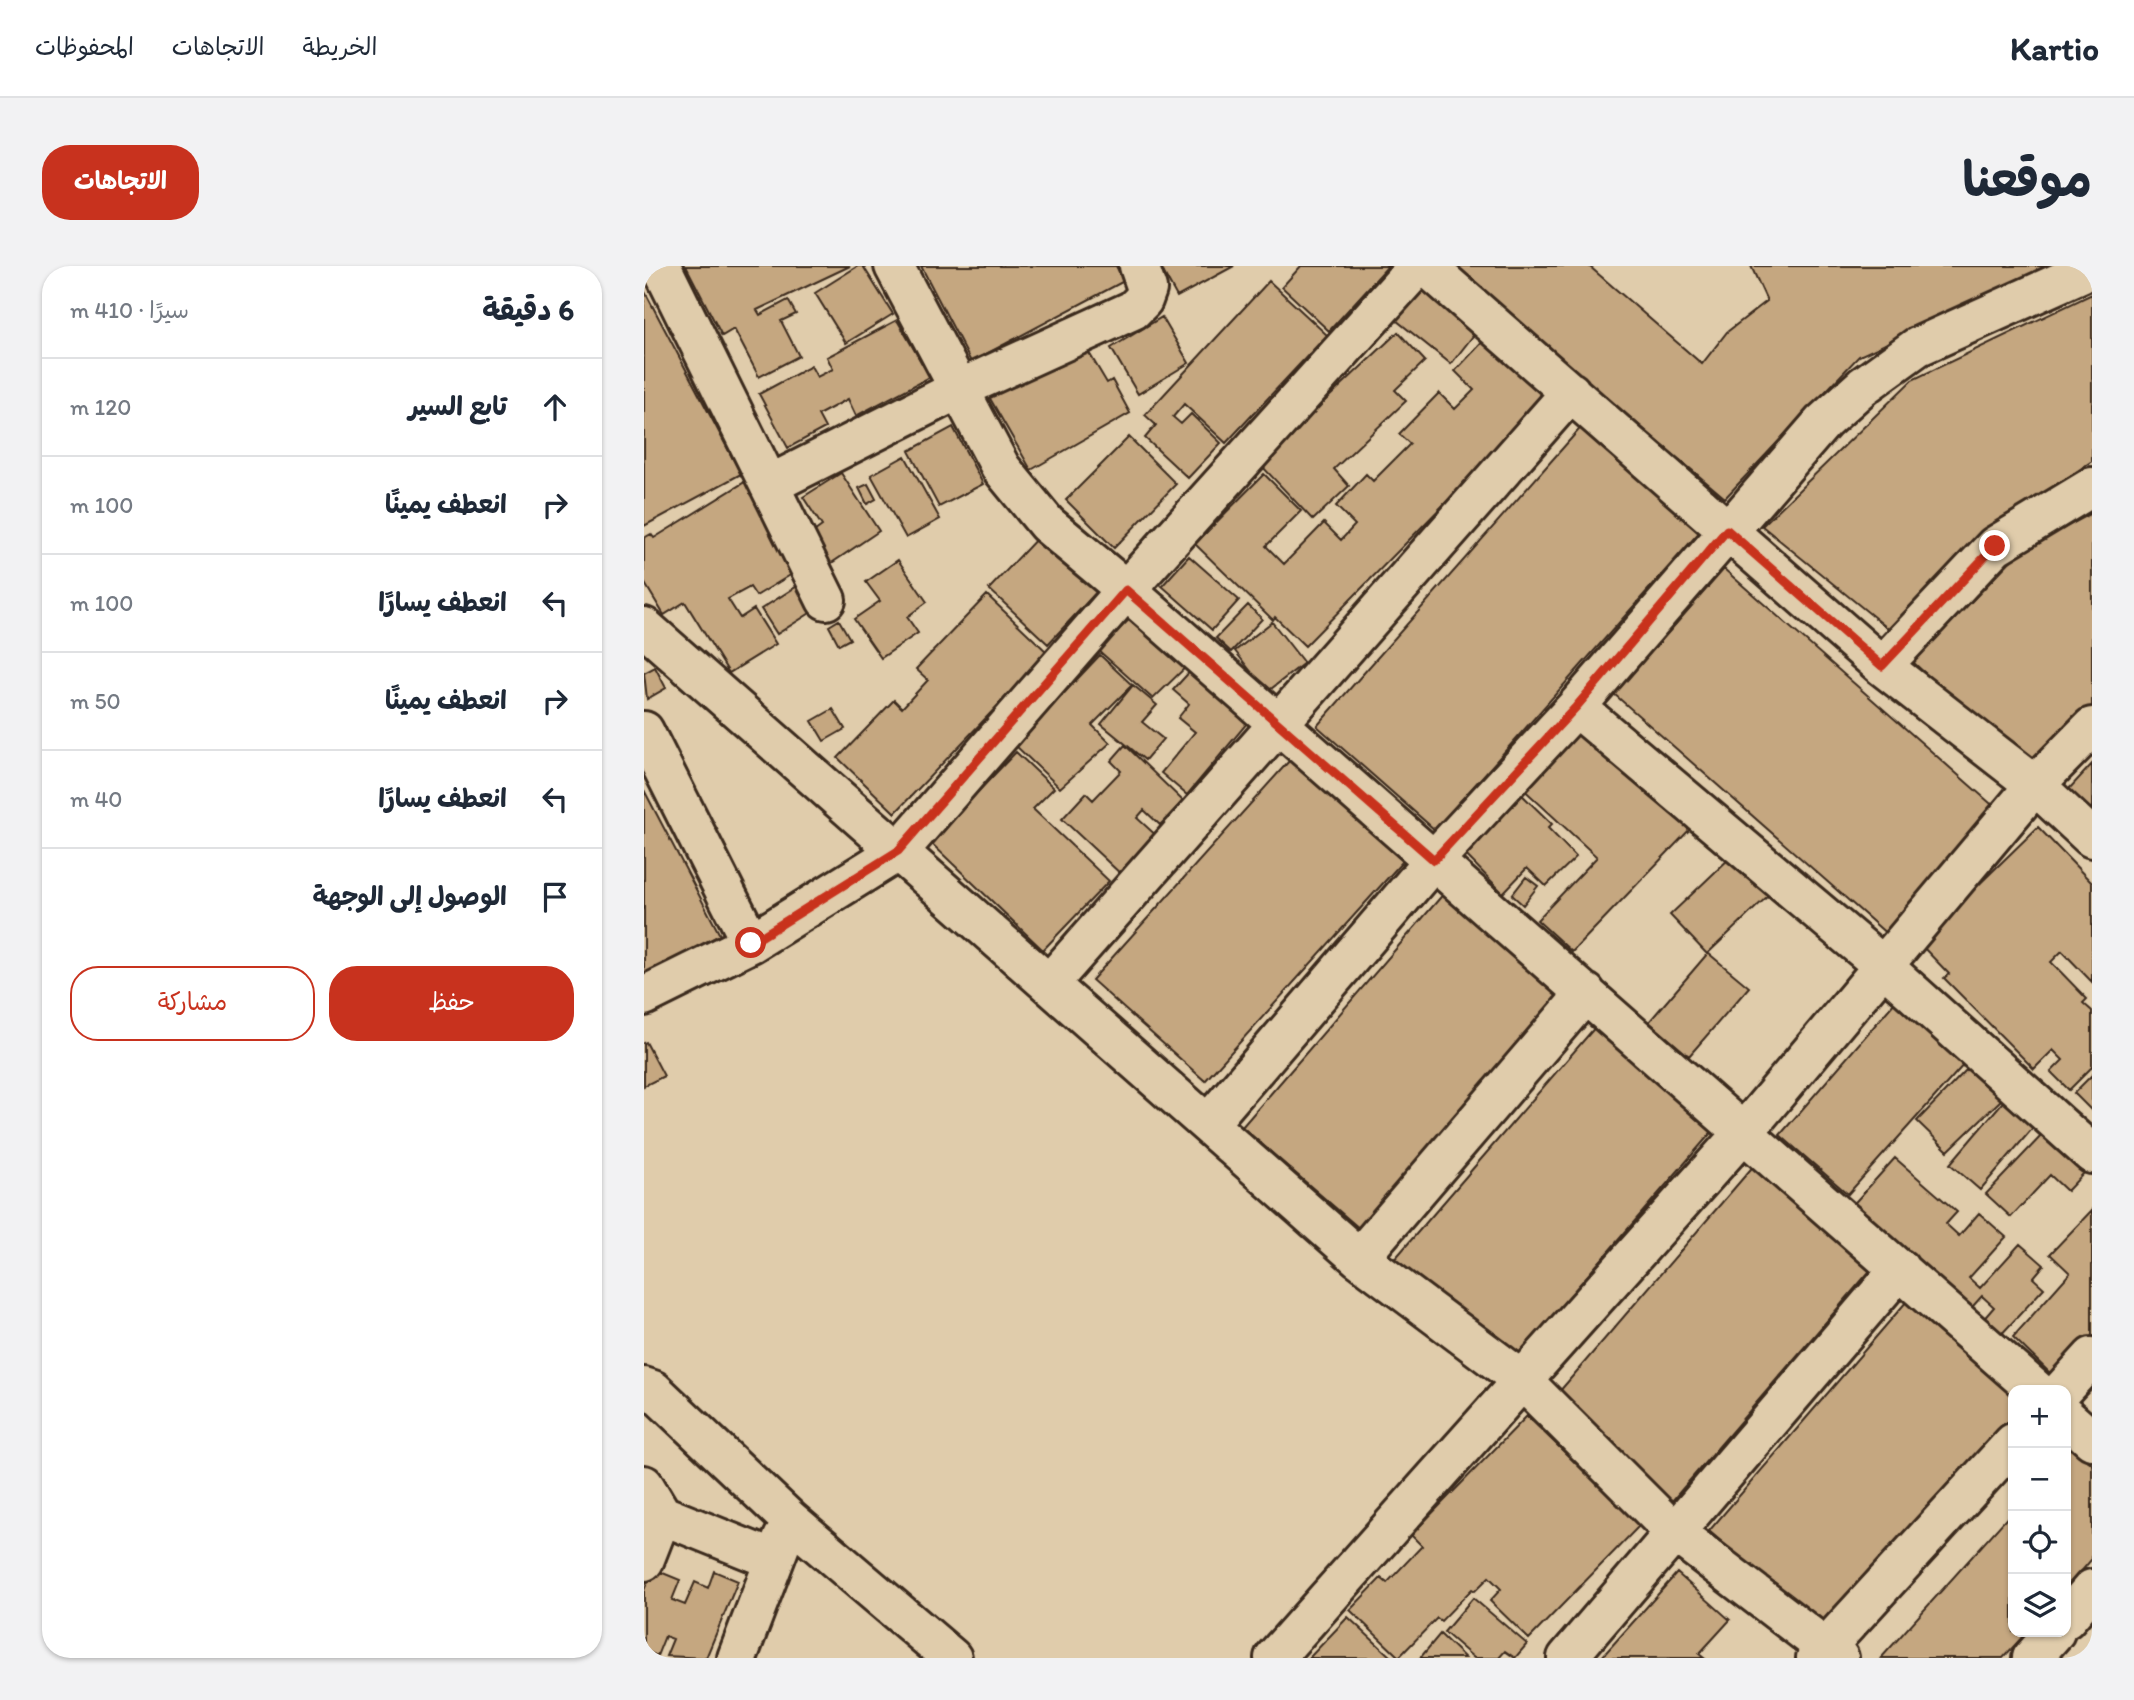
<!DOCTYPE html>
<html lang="ar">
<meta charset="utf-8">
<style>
:root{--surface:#fff;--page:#f2f2f3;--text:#1f2937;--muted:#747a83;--line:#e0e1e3;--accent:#c8321e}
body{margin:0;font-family:Itim,"Playpen Sans Arabic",sans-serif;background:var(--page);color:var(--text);direction:rtl}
.controls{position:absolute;right:21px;bottom:21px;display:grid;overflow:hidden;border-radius:14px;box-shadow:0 2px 5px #0004}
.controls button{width:63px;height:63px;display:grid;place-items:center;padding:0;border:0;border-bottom:2px solid var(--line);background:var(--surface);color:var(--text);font:35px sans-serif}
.stop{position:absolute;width:21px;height:21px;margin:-16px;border:5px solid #c8321e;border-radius:50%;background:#fff}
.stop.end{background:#c8321e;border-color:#fff;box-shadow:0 2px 7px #0008}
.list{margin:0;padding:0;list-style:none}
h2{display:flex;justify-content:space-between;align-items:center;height:91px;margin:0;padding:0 28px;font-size:30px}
h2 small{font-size:23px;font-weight:400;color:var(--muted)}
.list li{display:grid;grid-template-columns:46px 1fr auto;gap:21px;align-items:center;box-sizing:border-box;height:98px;padding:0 28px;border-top:2px solid var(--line)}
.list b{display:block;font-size:26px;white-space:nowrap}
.list em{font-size:23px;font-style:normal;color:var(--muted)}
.actions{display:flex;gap:14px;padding:21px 28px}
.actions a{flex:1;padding:16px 0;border:2px solid var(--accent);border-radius:28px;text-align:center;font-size:24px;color:var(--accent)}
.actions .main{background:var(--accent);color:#fff}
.icon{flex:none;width:38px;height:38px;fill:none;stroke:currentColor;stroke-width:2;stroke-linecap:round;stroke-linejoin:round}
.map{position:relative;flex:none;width:1448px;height:1392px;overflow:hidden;direction:ltr;border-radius:28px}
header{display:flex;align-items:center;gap:42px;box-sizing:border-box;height:98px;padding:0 35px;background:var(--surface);border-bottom:2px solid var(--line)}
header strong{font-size:33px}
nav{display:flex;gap:38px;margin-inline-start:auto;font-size:24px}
.intro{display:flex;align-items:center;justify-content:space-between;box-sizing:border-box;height:168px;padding:0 42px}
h1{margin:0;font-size:49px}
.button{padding:18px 32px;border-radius:28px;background:var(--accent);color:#fff;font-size:24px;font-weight:700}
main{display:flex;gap:42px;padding:0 42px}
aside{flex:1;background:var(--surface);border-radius:28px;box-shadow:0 2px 5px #0004}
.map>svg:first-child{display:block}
.building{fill:#c5a780;stroke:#3b2a1e;stroke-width:2}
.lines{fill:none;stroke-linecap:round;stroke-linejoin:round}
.minor-casing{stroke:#3b2a1e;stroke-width:44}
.minor{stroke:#e0ccab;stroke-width:38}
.route{stroke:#c8321e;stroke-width:9}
</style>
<header>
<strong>Kartio</strong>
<nav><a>الخريطة</a><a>الاتجاهات</a><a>المحفوظات</a></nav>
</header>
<div class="intro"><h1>موقعنا</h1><a class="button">الاتجاهات</a></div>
<main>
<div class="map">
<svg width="1448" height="1392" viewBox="0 0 1448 1392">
<rect width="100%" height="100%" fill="#e0ccab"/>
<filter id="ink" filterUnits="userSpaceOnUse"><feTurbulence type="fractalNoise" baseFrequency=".0143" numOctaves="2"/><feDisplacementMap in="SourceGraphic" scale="14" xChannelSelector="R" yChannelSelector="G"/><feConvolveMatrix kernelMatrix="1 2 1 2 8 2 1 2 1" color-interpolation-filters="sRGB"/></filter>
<g filter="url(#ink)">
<path class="building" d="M42 0H206L113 44 116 49 144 34 152 48 137 55 155 90 115 111 90 63 78 70Z
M214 0H219L249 48 202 77 171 27Z
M277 0H472L480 15 327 96Z
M516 0H590L533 31Z
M657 0H744L685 65 638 21Z
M807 0H945L1058 98 1083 66 1123 35 1107 0H1412L1215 90 1081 232Z
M785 14 839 57 807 98 752 54Z
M625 15 683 69 582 177 540 138 529 151 537 158 547 148 577 177 544 212 501 172 512 159 501 149Z
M0 24 97 208 0 260Z
M1448 28V195L1347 264 1247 365 1118 260 1268 114Z
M518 51 545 97 494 128 467 82Z
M253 54 286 111 212 150 204 133 174 149 181 162 144 182 115 128 167 100 173 111 189 103 183 91Z
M849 65 911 125 661 380 631 351 629 354 551 278 620 208 657 245 622 280 640 298 680 257 697 274 711 259 692 240 722 208 729 215 766 178 755 168 795 127 811 143 830 124 811 105Z
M754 66 781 95 751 124 762 135 690 203 705 220 669 254 615 197Z
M438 75 463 117 468 114 486 147 387 204 344 129Z
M940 158 1059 262 791 564 673 460Z
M309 161 339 218 295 241 265 185Z
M485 171 532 218 470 282 422 234Z
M261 190 296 253 262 272 227 209Z
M197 207 235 265 186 298 167 268 178 260 159 231Z
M104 214 158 302 112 330 106 321 84 333 96 352 110 343 132 378 85 407 41 336 20 349 0 316V272L7 268 10 272Z
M224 218 232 233 223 238 215 222Z
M1448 247V443L1387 507 1269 396 1375 286Z
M397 268 458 320 404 378 345 323Z
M545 290 595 334 568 364 518 320Z
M254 294 283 336 263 351 274 367 237 392 210 353 236 335 222 316Z
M1080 303 1354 544 1244 669 970 428Z
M155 319 171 344 133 368 117 343Z
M343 329 404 387 251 547 194 492 250 434 258 442 284 414 272 403Z
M604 339 618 353 587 386 572 372Z
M495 344 547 396 509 433 454 384Z
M195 354 206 373 195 379 185 360Z
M628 356 660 397 623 426 591 385Z
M456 389 488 419 448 459 466 477 416 522 371 479Z
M11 401 22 422 3 433 0 407Z
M550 401 609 450 543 529 517 507 551 466 534 452 545 438 529 424Z
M489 419 513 439 498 456 519 473 501 494 457 458Z
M189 443 201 463 180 475 168 455Z
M933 456 1051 558 928 686 893 654 953 591 875 519Z
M481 479 539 535 516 559 500 544 493 552 515 572 479 610 418 553 442 527 449 534 477 505 467 495Z
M372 486 410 522 389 543 465 615 399 684 286 576Z
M646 494 759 595 561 815 448 714Z
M1448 498V546L1424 524Z
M872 523 908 558 904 562 932 591 902 620 883 602 859 627 814 581Z
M0 524 76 669 0 709Z
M1394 561 1448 617V716L1418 685 1407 696 1443 733 1439 737 1448 745V801L1425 824 1407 806 1419 794 1409 784 1390 803 1300 712 1305 708 1275 677Z
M1089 589 1126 628 1063 688 1026 649Z
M882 611 894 620 879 639 868 629Z
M802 625 920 727 716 963 598 861Z
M1064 687 1105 721 1045 790 1005 756Z
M1251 736 1321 797 1204 928 1136 869Z
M953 759 1072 861 868 1097 749 995Z
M2 776 20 810 0 820V777Z
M1325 801 1358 833 1304 885 1273 855Z
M1448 809V845L1430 827Z
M1363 831 1393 857 1336 924 1306 898Z
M1399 868 1440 907 1423 925 1406 909 1367 951 1342 928Z
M1251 892 1313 946 1302 958 1315 970 1335 947 1362 971 1325 1012 1336 1022 1376 978 1400 999 1389 1012 1400 1022 1354 1072 1337 1056 1350 1041 1338 1030 1321 1049 1205 943Z
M1112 897 1231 999 1028 1235 909 1133Z
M1448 944V1071L1410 1111 1369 1071 1426 1007 1406 988Z
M1269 1028 1369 1124V1152L1184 1367 1065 1265Z
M883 1150 996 1259 885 1373 846 1335 857 1323 845 1311 831 1325 828 1323 797 1355 793 1352 755 1391 706 1344 737 1312 743 1317 778 1280 767 1269Z
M1428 1180 1448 1198V1293L1422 1323V1187Z
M1369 1245V1366H1383L1359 1392H1237Z
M9 1303 36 1314 28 1334 41 1339 51 1316 64 1322 70 1305 94 1315 62 1392 22 1390 29 1373 21 1370 13 1390 0 1384V1324Z
M1033 1307 1086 1354 1055 1388 1060 1392H957Z
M829 1332 883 1378 871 1392 861 1385 855 1392H830L800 1366Z
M704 1351 748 1392H665Z
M796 1368 821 1392H776Z"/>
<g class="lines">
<defs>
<path id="minor" d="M17 0 182 334
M250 0 357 202 403 258 482 324 1392 1124
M782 0 1238 400 1391 519 1448 572
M125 219 313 124 489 44 499 34 503 23 495 0
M0 361 715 992 878 1114 1029 1265 1195 1392
M1238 400 1351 280 1448 221
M932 441 1238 699 1448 888
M0 465 107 677
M405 718 927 126
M0 730 107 677 255 585 482 324 774 0
M564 858 790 594 932 441 1179 156 1219 120 1273 81 1448 2
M715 992 942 727
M0 1121 9 1124 146 1254 308 1392
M1418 1124 1448 1091
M1422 1151 1448 1174
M0 1219 18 1249 130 1294
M0 1295 18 1249
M1422 1353 1448 1323
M93 1392 139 1272
M630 1392 1099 867 1391 519 1448 461
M923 1392 1256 1003
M1172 1392 1369 1177
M1388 1392 1411 1366"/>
</defs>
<use href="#minor" class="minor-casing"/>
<use href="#minor" class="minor"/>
</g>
</g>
<g class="lines" filter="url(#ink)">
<path class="route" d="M107 677 254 585 482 324 790 594 932 441 1083 264 1238 400 1351 280"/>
</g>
</svg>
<div class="controls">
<button>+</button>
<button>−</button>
<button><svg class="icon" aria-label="locate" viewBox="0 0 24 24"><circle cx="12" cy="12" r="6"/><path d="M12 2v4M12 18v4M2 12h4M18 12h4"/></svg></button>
<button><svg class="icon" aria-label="layers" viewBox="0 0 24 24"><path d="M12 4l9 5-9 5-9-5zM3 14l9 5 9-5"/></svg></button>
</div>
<div class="stop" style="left:107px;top:677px"></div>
<div class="stop end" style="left:1351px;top:280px"></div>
</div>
<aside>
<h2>6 دقيقة<small>سيرًا · 410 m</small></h2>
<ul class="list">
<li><svg class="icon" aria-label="ahead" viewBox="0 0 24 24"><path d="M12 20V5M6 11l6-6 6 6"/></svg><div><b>تابع السير</b></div><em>120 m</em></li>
<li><svg class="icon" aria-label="right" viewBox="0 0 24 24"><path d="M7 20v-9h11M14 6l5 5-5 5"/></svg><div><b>انعطف يمينًا</b></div><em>100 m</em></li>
<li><svg class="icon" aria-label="left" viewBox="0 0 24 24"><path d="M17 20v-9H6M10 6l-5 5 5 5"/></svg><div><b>انعطف يسارًا</b></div><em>100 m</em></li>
<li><svg class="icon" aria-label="right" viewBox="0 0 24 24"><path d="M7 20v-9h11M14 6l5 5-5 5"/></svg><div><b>انعطف يمينًا</b></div><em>50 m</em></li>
<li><svg class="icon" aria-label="left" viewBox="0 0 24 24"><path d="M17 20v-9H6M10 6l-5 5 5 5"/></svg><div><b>انعطف يسارًا</b></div><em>40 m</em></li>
<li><svg class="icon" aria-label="arrive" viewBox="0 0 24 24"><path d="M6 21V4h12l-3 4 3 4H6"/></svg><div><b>الوصول إلى الوجهة</b></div></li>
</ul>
<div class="actions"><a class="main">حفظ</a><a>مشاركة</a></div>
</aside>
</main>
